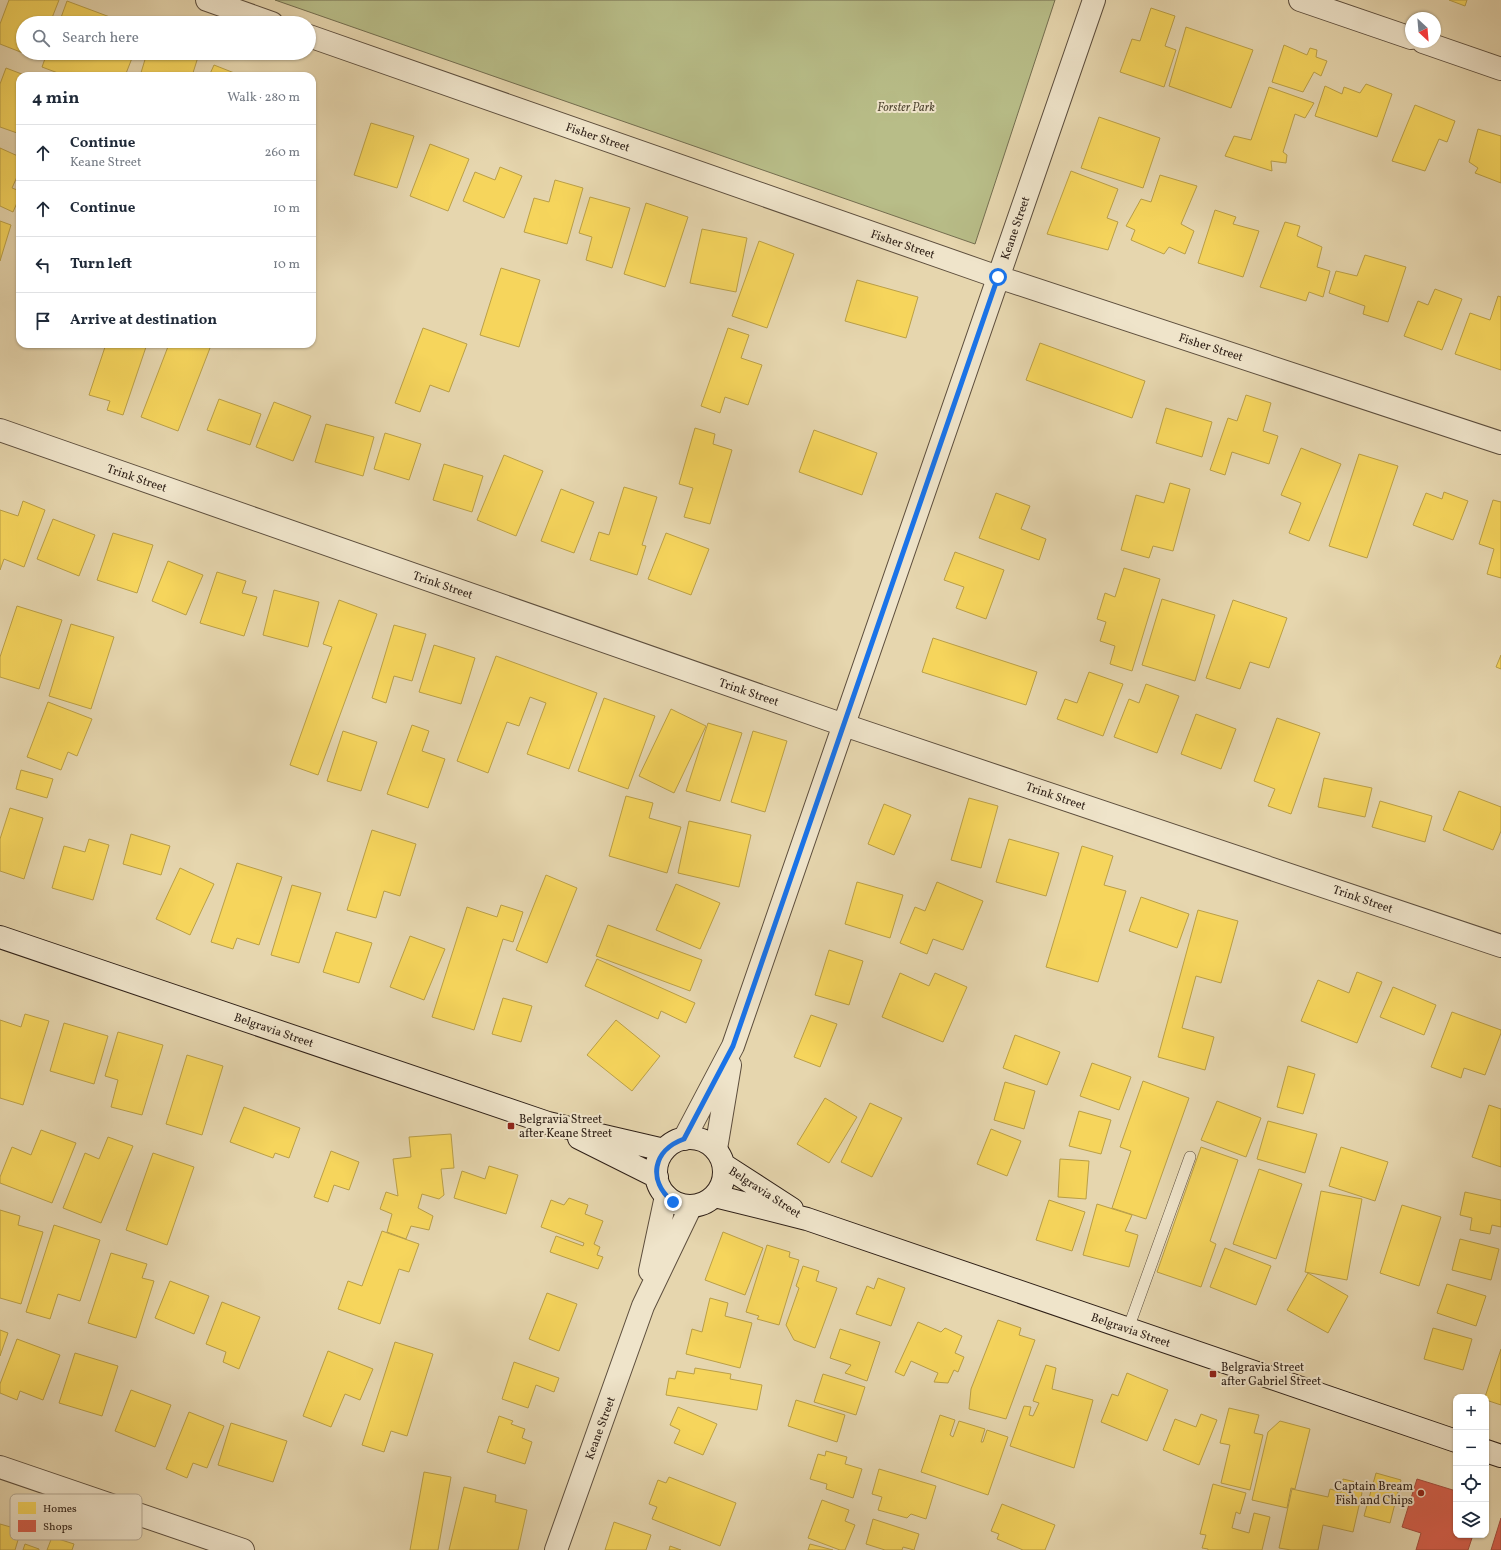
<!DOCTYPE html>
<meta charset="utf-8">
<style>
:root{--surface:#fff;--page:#f6f6f7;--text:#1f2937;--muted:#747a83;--line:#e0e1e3}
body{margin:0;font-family:Vollkorn,serif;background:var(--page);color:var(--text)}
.controls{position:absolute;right:12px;bottom:12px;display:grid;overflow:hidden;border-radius:8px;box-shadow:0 1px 3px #0004}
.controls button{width:36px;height:36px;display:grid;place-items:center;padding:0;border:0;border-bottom:1px solid var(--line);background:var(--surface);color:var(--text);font:20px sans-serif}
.compass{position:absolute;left:1405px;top:12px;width:36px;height:36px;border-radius:50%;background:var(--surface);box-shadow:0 1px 3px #0004;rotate:154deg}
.stop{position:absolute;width:12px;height:12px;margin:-9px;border:3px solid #1a73e8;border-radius:50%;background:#fff}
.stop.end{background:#1a73e8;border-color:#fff;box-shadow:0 1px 4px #0008}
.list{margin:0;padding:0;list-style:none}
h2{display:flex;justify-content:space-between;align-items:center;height:52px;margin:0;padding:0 16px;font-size:17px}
h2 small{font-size:13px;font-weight:400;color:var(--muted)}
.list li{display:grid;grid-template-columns:26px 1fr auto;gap:12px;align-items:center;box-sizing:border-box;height:56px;padding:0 16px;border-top:1px solid var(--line)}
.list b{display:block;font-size:15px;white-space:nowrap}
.list p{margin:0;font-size:13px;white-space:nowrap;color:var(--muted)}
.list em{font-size:13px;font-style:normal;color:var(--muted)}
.icon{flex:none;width:22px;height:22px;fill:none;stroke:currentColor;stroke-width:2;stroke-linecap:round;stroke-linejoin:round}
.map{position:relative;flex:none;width:1501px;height:1550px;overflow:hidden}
.search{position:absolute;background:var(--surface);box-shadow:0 1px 3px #0004;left:16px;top:16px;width:300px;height:44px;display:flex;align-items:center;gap:10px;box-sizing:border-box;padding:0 14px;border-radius:22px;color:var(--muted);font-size:15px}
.panel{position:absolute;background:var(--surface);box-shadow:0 1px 3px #0004;left:16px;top:72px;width:300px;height:276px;border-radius:12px}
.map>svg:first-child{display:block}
.green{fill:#b8bd88;stroke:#746e50}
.homes{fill:#f6d55c;stroke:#ba9f47}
.shops{fill:#d6604d;stroke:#a44d3d}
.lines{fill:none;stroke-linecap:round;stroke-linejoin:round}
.lane-casing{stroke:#5d4e3d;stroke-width:12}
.street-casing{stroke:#5d4e3d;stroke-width:24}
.secondary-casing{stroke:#2f2017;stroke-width:24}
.lane{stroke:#efe4ca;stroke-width:11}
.street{stroke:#efe4ca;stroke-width:22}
.secondary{stroke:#efe4ca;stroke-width:22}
.route{stroke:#1a73e8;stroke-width:5}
.poi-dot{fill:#8f2418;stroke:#efe4ca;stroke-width:1.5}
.labels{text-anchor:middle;stroke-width:4;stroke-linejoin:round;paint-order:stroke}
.park-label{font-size:12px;font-style:italic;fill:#514733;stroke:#efe4ca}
.street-label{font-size:12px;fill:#2f2017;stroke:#efe4ca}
.poi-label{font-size:12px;fill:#2f2017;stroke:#efe4ca;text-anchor:start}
.key{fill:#efe4ca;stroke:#b5a994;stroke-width:1}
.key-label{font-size:11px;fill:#2f2017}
</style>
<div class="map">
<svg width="1501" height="1550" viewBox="0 0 1501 1550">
<rect width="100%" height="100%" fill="#e6d6ae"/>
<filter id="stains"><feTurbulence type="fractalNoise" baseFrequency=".005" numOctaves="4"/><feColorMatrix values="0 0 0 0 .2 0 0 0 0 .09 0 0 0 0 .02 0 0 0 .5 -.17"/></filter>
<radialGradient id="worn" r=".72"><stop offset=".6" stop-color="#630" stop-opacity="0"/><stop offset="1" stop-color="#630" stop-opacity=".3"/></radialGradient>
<path class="green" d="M275 0H1055L975 244Z"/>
<path class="homes" d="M9 0H59L50 23H23V53L0 44V24Z
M1449 0H1467L1465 6Z
M67 1 126 23H59Z
M1151 8 1175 16 1165 46 1176 50 1164 87 1120 72 1132 39 1140 41Z
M1186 27 1253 50 1231 108 1169 86Z
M1284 45 1307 55 1310 48 1317 50 1316 57 1327 61 1321 76 1314 72 1303 92 1272 82Z
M24 53H38L37 58Z
M47 53H134L125 76H66L42 67Z
M147 53H183L198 57 192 76H140Z
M214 65 242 76H209Z
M6 68 27 76H20V134L0 127V84Z
M1366 84 1392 94 1377 137 1315 116 1325 86 1342 94 1344 87 1360 93Z
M1269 87 1314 103 1305 118 1295 114 1283 152 1287 155 1286 163 1271 161 1272 171 1225 156 1234 136 1251 140Z
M1415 105 1455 121 1447 142 1439 139 1425 171 1392 161Z
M1099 117 1160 138 1143 188 1081 168Z
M371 123 414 136 397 188 354 175Z
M1478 129 1501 136V183L1475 173 1478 168 1469 162Z
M430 144 469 159 448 211 410 196Z
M0 148 20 157V170L12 188 20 191V196L13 212 0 206Z
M500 167 522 176 504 218 463 201 475 172 495 180Z
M1071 171 1118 189 1107 218 1118 222 1108 250 1047 234Z
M1160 175 1197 186 1181 224 1194 231 1185 254 1169 247 1164 254 1131 240 1135 230 1126 226 1141 199 1151 202Z
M555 180 583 188 567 244 524 232 534 198 549 202Z
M590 197 630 208 612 268 586 260 592 237 579 233Z
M646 203 688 217 665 287 624 274Z
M1215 210 1236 217 1233 224 1259 231 1243 277 1198 263Z
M0 221 11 225 0 261Z
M1285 222 1300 226 1297 236 1322 247 1317 267 1330 271 1323 297 1309 292 1306 301 1260 287Z
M702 229 747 238 736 292 690 283Z
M759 241 794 254 767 328 732 316Z
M1365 255 1406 267 1388 322 1363 314 1365 306 1329 293 1336 271 1357 276Z
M501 268 540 280 519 347 480 335Z
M857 280 918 297 906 338 845 321Z
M1435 289 1462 299 1442 350 1404 336 1418 301 1428 305Z
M1498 296 1501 297V370L1455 354 1470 313 1490 320Z
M423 328 467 344 449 392 430 385 420 412 395 403Z
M728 328 749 335 741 358 762 365 748 405 725 397 720 413 701 406Z
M1040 343 1145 381 1132 418 1026 380Z
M106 344H147L123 415 107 410 110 401 89 395Z
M169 344H198L210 348 178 431 141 417Z
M1246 395 1271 403 1263 431 1278 436 1269 464 1232 452 1225 475 1210 470 1228 418 1237 421Z
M219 399 261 414 250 445 207 430Z
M274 402 311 416 293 461 256 447Z
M1166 408 1212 422 1202 457 1156 443Z
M326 424 374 437 363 476 315 462Z
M695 428 715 434 713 444 732 450 710 524 684 517 693 488 679 484Z
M814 430 877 453 862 495 799 472Z
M385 433 421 444 409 480 374 469Z
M1301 448 1341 464 1309 541 1289 533 1301 503 1281 495Z
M1359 454 1398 466 1367 558 1329 546Z
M504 455 543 471 516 536 477 520Z
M444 464 483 476 472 512 433 500Z
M1170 483 1190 489 1173 551 1153 546 1149 558 1121 550 1136 495 1164 503Z
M624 487 657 497 642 545 646 546 637 575 590 560 599 532 609 535Z
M561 489 594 502 574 553 541 541Z
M1444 492 1468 501 1453 540 1413 525 1426 493 1442 499Z
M996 493 1030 506 1021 529 1046 539 1039 560 979 538Z
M1493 500 1501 502V578L1487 574 1494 549 1479 544Z
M23 501 45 510 24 567 4 559 0 570V510L18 516Z
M53 519 95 535 79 576 37 559Z
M113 533 153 545 137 593 97 580Z
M666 533 709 549 691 595 648 579Z
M955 552 1004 570 986 619 956 608 964 587 944 580Z
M168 561 203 575 186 615 152 601Z
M1124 568 1160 579 1132 671 1110 664 1115 646 1100 641 1106 622 1097 619 1105 593 1115 597Z
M217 572 246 581 242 593 257 597 244 636 200 623Z
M274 590 319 602 308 647 263 635Z
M1162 599 1215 615 1195 681 1142 665Z
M339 600 377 614 318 775 290 765 332 647 323 644Z
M1233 600 1287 618 1269 668 1250 662 1240 689 1206 678Z
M17 606 62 620 39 689 0 677V657Z
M71 624 114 637 91 709 49 696Z
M394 625 426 634 412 681 394 676 386 703 372 698Z
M933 638 1037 672 1026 705 922 672Z
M434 645 475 658 461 704 419 692Z
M1501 655V669L1496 667Z
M496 656 597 693 569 769 527 754 546 703 530 697 519 726 507 722 488 773 457 761Z
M1089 672 1123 684 1103 736 1057 719 1065 699 1077 703Z
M1146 684 1179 696 1157 753 1114 737 1129 699 1139 703Z
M604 698 655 716 628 789 578 771Z
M48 702 92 719 77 756 68 752 61 770 27 757Z
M671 709 706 726 674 793 639 776Z
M1196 714 1236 729 1221 769 1181 754Z
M1277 718 1320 733 1291 814 1268 806 1275 789 1254 781Z
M708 723 742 733 720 801 686 791Z
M412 725 429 731 422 751 445 759 428 808 387 794Z
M343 731 377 742 361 791 327 781Z
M753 731 787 741 765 812 731 802Z
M21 770 53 779 47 798 16 789Z
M1324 778 1372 788 1365 817 1318 807Z
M1459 791 1501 807V831L1493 850 1443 830Z
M626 796 653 803 649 818 681 827 667 873 609 856Z
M969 798 998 806 981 868 951 860Z
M1380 801 1432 816 1425 842 1372 827Z
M884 804 911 815 894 855 868 844Z
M10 808 43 818 24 879 0 871V839Z
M689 821 751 835 739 887 678 873Z
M372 830 416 844 400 896 384 891 376 918 347 910Z
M131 834 170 846 161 875 123 864Z
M89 839 109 845 93 900 52 888 64 846 85 852Z
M1009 839 1059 853 1046 896 996 882Z
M1082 846 1113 856 1104 885 1126 891 1098 982 1046 967Z
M237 863 282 877 259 945 237 938 233 949 211 942Z
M180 868 214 884 190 935 156 919Z
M546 875 577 888 547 963 516 950Z
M857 882 903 895 890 938 845 924Z
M937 882 983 901 963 950 933 939 927 954 900 943 915 907 925 911Z
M676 884 720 903 700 949 656 930Z
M292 885 321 893 299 963 271 955Z
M1141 897 1189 914 1177 948 1129 931Z
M501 905 523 912 513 942 503 939 474 1030 432 1017 467 907 497 917Z
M1198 910 1238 921 1221 983 1196 976 1182 1028 1214 1037 1205 1070 1158 1057Z
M608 925 702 960 690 991 596 956Z
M336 932 372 943 359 983 323 972Z
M410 936 445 949 424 1000 390 987Z
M829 950 863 961 849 1005 815 995Z
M597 959 695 1003 686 1023 661 1011 658 1019 585 986Z
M1357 972 1382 982 1357 1043 1301 1021 1318 980 1349 993Z
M900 973 929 986 935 973 967 987 943 1042 882 1017Z
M1393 987 1436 1005 1424 1035 1380 1017Z
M503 998 532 1006 521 1042 492 1034Z
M1452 1012 1501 1030V1033L1485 1075 1464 1068 1461 1078 1431 1067Z
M25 1014 49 1021 23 1105 0 1098V1020L21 1027Z
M811 1015 837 1024 820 1067 794 1057Z
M616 1020 660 1056 632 1091 587 1055Z
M64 1023 108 1036 94 1084 50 1071Z
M118 1032 163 1045 142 1115 111 1107 118 1080 105 1076Z
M1015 1035 1060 1052 1047 1085 1003 1068Z
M187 1055 223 1066 202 1135 166 1124Z
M1092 1063 1131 1077 1119 1110 1080 1096Z
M1288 1066 1315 1074 1303 1114 1277 1107Z
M1143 1081 1189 1098 1146 1219 1112 1208 1131 1151 1120 1147Z
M1005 1082 1035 1091 1024 1129 994 1120Z
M825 1098 857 1117 829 1163 797 1144Z
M1217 1101 1261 1118 1246 1157 1201 1140Z
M870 1103 902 1118 872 1177 841 1162Z
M1489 1105 1501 1109V1167L1472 1157Z
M244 1107 300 1128 289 1158 275 1153 273 1158 230 1142Z
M1079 1111 1111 1120 1101 1154 1069 1146Z
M1268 1121 1317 1134 1305 1173 1257 1159Z
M991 1129 1021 1141 1007 1176 977 1164Z
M41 1130 76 1143 52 1203 0 1183V1177L12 1147 31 1155Z
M451 1134 454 1168 441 1169 444 1195 439 1199 422 1194 418 1208 433 1216 429 1230 411 1226 406 1239 387 1232 392 1214 380 1209 386 1192 398 1196 393 1159 411 1157 409 1137Z
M108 1137 133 1146 101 1223 63 1208 85 1153 99 1159Z
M1201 1147 1238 1160 1210 1241 1216 1244 1201 1287 1157 1272Z
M1341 1147 1388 1162 1375 1201 1329 1186Z
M331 1151 359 1162 349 1190 334 1185 328 1202 314 1197Z
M153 1153 194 1167 167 1245 126 1230Z
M1060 1159 1089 1161 1086 1199 1058 1197Z
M489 1166 518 1175 506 1214 454 1198 462 1171 485 1179Z
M1259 1169 1302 1184 1276 1259 1233 1244Z
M1321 1191 1362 1199 1347 1280 1305 1272Z
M1465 1192 1501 1200V1227L1492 1225 1490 1234 1470 1230 1472 1218 1460 1215Z
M569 1198 588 1205 585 1214 603 1221 594 1244 600 1247 597 1255 603 1257 598 1269 550 1252 556 1236 583 1246 584 1243 541 1227 551 1200 564 1205Z
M1049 1200 1085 1212 1072 1251 1036 1240Z
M1097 1204 1132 1215 1125 1231 1138 1235 1129 1267 1083 1255Z
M1402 1205 1441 1217 1419 1286 1380 1273Z
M0 1210 20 1216 18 1225 43 1232 21 1304 0 1298Z
M54 1225 100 1240 80 1301 58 1294 50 1319 26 1312Z
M382 1231 419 1244 409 1272 399 1269 380 1324 338 1309 348 1281 362 1286Z
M723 1232 763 1248 745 1295 705 1280Z
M1460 1239 1499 1249 1491 1280 1452 1270Z
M767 1245 790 1252 789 1257 799 1260 779 1325 757 1319 759 1316 746 1312Z
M1225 1248 1271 1266 1256 1305 1210 1287Z
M111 1253 147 1264 142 1278 154 1281 136 1338 88 1323Z
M803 1266 819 1271 816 1281 837 1288 815 1348 794 1340 786 1325 799 1288 796 1286Z
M1308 1273 1348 1296 1328 1333 1287 1310Z
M878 1278 905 1288 891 1326 856 1314 867 1286 874 1289Z
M170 1281 209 1296 194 1334 155 1318Z
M1447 1284 1486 1296 1476 1326 1437 1313Z
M547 1293 577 1304 559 1351 529 1339Z
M710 1298 728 1303 725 1316 752 1323 740 1368 686 1354 692 1329 702 1332Z
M222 1302 260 1317 239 1369 223 1362 226 1352 206 1344Z
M998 1320 1021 1328 1019 1335 1035 1340 1006 1419 969 1409 971 1389Z
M918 1322 941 1332 945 1328 962 1336 955 1353 964 1357 958 1372 954 1370 948 1383 934 1382 938 1373 911 1361 904 1376 895 1372Z
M1433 1328 1472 1339 1463 1370 1424 1359Z
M840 1329 880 1342 867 1381 845 1373 851 1365 830 1358Z
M0 1330 8 1333 0 1356Z
M17 1339 60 1355 43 1400 20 1391 17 1400 0 1393V1384Z
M395 1342 433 1354 407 1436 391 1431 384 1452 362 1445Z
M1501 1349V1405L1486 1400 1485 1397Z
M328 1351 373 1369 360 1400 345 1394 331 1427 303 1416Z
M75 1353 118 1366 102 1416 59 1403Z
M514 1362 559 1378 554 1392 536 1385 528 1408 502 1399Z
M1046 1365 1056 1368 1052 1389 1093 1400 1074 1468 1010 1446 1024 1406 1031 1407 1029 1415 1033 1416 1039 1403 1033 1401Z
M695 1368 731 1374 730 1379 762 1385 757 1410 666 1395 669 1378 675 1379 677 1371 694 1374Z
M1127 1373 1168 1390 1147 1441 1101 1422 1112 1394 1118 1396Z
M823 1374 865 1387 856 1415 814 1402Z
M131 1390 171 1405 155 1447 115 1431Z
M796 1400 845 1415 837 1442 788 1426Z
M678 1407 717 1424 703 1455 674 1443 680 1430 670 1425Z
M1229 1408 1259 1415 1254 1433 1263 1435 1250 1490 1221 1483 1230 1445 1220 1443Z
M189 1412 224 1426 207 1468 193 1463 187 1478 166 1469Z
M1201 1414 1217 1420 1199 1465 1163 1450 1175 1419 1196 1427Z
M940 1415 955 1420 950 1435 953 1437 959 1421 985 1429 981 1442H983L987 1430 1008 1437 988 1495 921 1472Z
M499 1416 513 1421 511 1424 525 1429 522 1438 532 1442 525 1464 487 1452Z
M1280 1421 1310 1429 1295 1489 1291 1488 1287 1508 1252 1500 1268 1432Z
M231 1423 287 1441 273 1482 218 1465Z
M826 1451 847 1457 845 1464 862 1469 853 1498 826 1489 827 1484 810 1479 818 1454 825 1456Z
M879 1469 936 1486 926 1519 911 1514 907 1518 878 1510 882 1497 872 1494Z
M424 1472 451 1477 438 1550H410Z
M1376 1473 1401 1480 1390 1523 1364 1516Z
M669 1477 736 1503 720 1546 652 1519 657 1507 649 1504 658 1480 666 1483Z
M1343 1479 1364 1484 1353 1532 1323 1525 1318 1550H1291L1279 1548 1292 1489 1328 1497 1330 1489 1341 1492Z
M1213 1484 1246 1493 1240 1514 1236 1512 1232 1528 1249 1533 1254 1513 1270 1517 1262 1550H1208V1549L1202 1548 1206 1535 1200 1534Z
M464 1487 496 1495 495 1502 527 1510 518 1550H449Z
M822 1500 849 1510 845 1521 855 1525 845 1550H840L808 1538Z
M1002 1504 1055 1525 1045 1550H1023L997 1539 999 1534 991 1531Z
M873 1519 919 1534 914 1550 903 1547 902 1550H885L866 1544Z
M614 1522 651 1535 646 1550H605Z
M0 1524 21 1530 15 1550H0Z
M52 1537 74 1544 72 1550H47Z
M25 1544 39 1549V1550H23Z
M810 1544 833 1550H808Z
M670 1546 681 1550H669Z"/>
<path class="shops" d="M1417 1479 1456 1491V1535H1473L1468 1550H1416L1421 1533 1402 1527Z
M1501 1518V1550H1491Z"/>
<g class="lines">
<defs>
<path id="lane" d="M1128 1329 1190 1157"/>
<path id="street" d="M207 0 272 23
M1300 0 1411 38
M309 36 998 277 1501 443
M1423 42 1501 69
M0 430 844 725 1501 946
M684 1139 733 1046 1094 0
M716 1149 730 1065
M650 1271 666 1196
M0 1467 243 1550
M556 1550 643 1306 691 1206"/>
<path id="secondary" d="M0 937 548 1123 664 1150
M579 1138 657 1177
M656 1172a34 34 0 1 1 68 0a34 34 0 1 1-68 0Z
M724 1165 792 1209
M715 1196 807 1219 1456 1441
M1486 1451 1501 1456"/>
</defs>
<use href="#lane" class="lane-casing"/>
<use href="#street" class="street-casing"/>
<use href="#secondary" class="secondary-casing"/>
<use href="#lane" class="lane"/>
<use href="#street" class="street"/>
<use href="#secondary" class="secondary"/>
</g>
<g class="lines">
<path class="route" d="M673 1202C647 1180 653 1150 684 1139L733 1046 998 277"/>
</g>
<g class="poi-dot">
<rect x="507" y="1122" width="8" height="8" rx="2"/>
<rect x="1209" y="1370" width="8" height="8" rx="2"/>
<circle cx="1421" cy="1493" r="4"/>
</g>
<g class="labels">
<g class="park-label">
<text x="906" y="111">Forster Park</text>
</g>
<g class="street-label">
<text transform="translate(598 137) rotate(19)" y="4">Fisher Street</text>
<text transform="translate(1015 228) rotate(-71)" y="4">Keane Street</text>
<text transform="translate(903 244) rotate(19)" y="4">Fisher Street</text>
<text transform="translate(1211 347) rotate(18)" y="4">Fisher Street</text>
<text transform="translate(137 478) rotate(19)" y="4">Trink Street</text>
<text transform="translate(443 585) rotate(19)" y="4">Trink Street</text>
<text transform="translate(749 692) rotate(19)" y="4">Trink Street</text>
<text transform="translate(1056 796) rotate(19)" y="4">Trink Street</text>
<text transform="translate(1363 899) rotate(19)" y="4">Trink Street</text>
<text transform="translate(274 1030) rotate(19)" y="4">Belgravia Street</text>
<text transform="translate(765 1192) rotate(33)" y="4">Belgravia Street</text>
<text transform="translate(1131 1330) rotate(19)" y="4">Belgravia Street</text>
<text transform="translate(600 1428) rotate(-70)" y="4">Keane Street</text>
</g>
<g class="poi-label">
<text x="519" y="1123">Belgravia Street<tspan x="519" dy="14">after Keane Street</tspan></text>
<text x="1221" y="1371">Belgravia Street<tspan x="1221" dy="14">after Gabriel Street</tspan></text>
<text x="1413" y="1490" text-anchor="end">Captain Bream<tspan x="1413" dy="14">Fish and Chips</tspan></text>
</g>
</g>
<rect x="10" y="1494" width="132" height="46" rx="6" class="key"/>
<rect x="18" y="1502" width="18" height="12" fill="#f6d55c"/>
<rect x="18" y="1520" width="18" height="12" fill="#d6604d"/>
<g class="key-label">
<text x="43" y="1512">Homes</text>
<text x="43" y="1530">Shops</text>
</g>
<rect width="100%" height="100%" filter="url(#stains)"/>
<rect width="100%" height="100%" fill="url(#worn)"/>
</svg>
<div class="controls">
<button>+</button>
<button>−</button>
<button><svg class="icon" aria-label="locate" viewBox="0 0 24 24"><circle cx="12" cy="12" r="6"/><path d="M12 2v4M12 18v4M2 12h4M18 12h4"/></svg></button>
<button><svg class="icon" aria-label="layers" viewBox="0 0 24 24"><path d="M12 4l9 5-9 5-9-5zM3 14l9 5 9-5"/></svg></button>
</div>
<svg class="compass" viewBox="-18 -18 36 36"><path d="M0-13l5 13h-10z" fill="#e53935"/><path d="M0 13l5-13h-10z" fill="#747a83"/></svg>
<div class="stop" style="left:998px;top:277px"></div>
<div class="stop end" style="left:673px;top:1202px"></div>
<div class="search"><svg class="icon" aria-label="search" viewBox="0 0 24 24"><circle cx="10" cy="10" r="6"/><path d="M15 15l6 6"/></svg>Search here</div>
<section class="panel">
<h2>4 min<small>Walk · 280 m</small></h2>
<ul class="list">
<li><svg class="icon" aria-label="ahead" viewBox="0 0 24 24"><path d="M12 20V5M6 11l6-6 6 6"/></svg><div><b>Continue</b><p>Keane Street</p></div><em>260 m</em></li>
<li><svg class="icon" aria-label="ahead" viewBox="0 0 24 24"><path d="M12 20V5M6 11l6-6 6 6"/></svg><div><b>Continue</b></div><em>10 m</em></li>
<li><svg class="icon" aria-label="left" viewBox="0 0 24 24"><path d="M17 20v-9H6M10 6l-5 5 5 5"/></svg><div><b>Turn left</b></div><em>10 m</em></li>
<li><svg class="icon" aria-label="arrive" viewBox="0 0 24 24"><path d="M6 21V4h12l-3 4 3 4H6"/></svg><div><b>Arrive at destination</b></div></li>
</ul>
</section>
</div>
